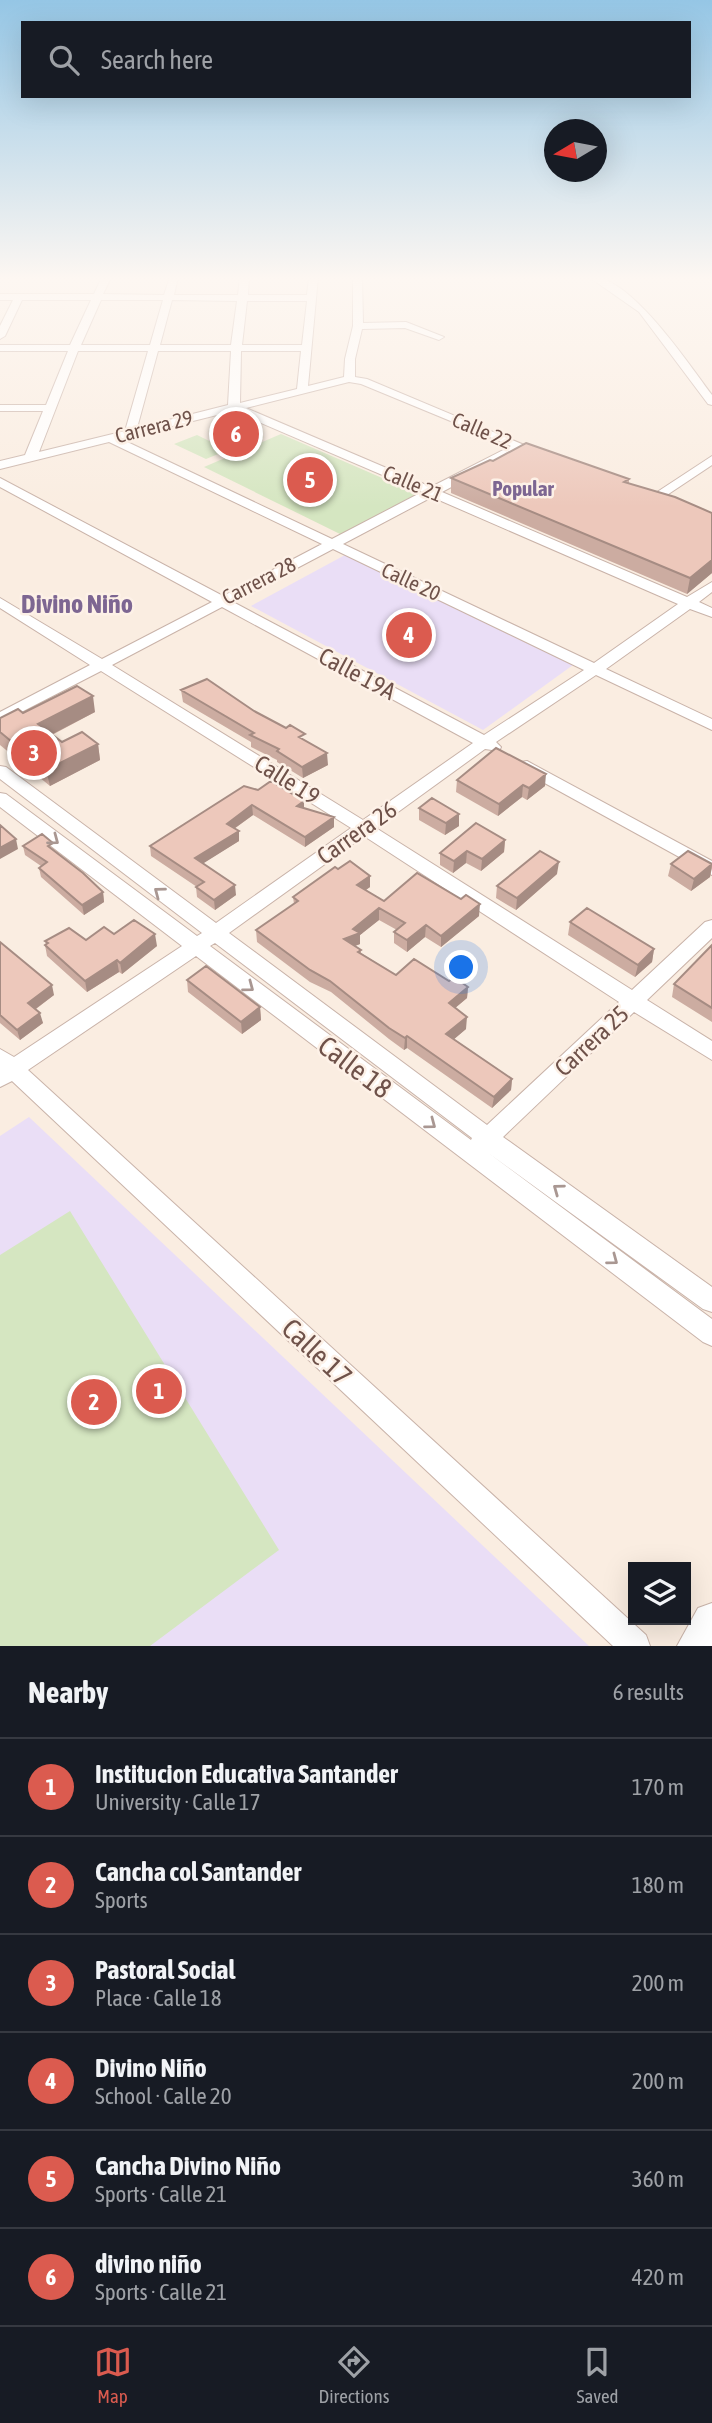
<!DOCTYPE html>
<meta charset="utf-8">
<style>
:root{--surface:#171b24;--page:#20242c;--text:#f1f3f6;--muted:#9ea1a6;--line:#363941;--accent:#db5b4f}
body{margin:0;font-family:"Asap Condensed",sans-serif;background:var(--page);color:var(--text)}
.controls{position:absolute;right:21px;bottom:21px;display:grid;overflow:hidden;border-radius:0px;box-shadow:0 7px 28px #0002}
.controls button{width:63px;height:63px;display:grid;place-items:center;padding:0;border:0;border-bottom:2px solid var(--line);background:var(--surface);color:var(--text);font:35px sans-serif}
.compass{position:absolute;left:544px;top:119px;width:63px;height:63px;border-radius:50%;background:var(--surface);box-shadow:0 7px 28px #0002;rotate:260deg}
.you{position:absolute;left:462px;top:968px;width:24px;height:24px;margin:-18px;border:5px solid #fff;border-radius:50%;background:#1a73e8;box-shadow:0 0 0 10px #1a73e833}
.badge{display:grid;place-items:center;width:46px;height:46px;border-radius:50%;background:var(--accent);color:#fff;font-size:23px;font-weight:700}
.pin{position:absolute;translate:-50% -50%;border:4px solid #fff;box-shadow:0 2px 7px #0006}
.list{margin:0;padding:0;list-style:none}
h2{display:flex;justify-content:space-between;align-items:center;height:91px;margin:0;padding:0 28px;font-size:30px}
h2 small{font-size:23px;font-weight:400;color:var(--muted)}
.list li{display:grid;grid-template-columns:46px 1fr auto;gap:21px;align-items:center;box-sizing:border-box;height:98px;padding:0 28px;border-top:2px solid var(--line)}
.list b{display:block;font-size:26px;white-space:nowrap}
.list p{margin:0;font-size:23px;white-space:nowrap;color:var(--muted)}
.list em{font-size:23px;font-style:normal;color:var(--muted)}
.icon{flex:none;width:38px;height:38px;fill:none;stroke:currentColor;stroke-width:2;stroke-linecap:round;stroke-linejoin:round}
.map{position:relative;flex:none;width:712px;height:1646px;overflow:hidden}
.search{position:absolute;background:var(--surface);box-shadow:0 7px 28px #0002;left:21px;right:21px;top:21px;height:77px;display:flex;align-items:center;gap:18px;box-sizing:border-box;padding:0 24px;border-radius:0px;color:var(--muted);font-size:26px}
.sheet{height:679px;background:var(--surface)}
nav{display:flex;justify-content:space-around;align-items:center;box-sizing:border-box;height:98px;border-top:2px solid var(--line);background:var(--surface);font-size:19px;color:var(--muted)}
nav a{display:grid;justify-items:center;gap:4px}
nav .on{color:var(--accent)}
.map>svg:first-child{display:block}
.education{fill:#eadef6}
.green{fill:#d5e6c1}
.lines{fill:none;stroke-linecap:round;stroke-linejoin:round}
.minor-casing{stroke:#c9b3a9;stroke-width:2}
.tertiary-casing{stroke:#c9b3a9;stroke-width:2}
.minor{fill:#fff;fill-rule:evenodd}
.tertiary{fill:#fff;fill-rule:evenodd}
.wall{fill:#ccaca1}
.shaded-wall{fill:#a68c83}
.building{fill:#edc8bb;stroke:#a68c83;stroke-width:2}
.oneway{stroke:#a99792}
.labels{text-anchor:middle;stroke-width:5;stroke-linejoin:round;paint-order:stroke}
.far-street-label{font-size:21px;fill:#6f524a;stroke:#fdf1e7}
.far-neighbourhood-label{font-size:21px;font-weight:bold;fill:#7d6692;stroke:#fdf1e7}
.street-label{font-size:24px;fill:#6f524a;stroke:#fdf1e7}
.neighbourhood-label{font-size:26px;font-weight:bold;fill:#7d6692;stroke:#fdf1e7}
.near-street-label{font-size:28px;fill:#6f524a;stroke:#fdf1e7}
</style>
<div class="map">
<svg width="712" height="1646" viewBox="0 0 712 1646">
<rect width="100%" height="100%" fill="#faede1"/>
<path class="education" d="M345 555 573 665 483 730 251 606Z
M29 1117 589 1646H0V1136Z"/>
<path class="green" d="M230 422 264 437 243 446 208 431Z
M281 434 419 494 342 535 204 467Z
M197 435 228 450 206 459 174 444Z
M70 1211 279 1550 150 1646H0V1255Z"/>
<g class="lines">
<defs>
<path id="minor" d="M102 277 111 278 103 294 164 295 170 277H178L174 295H238L240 277H249L248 295H307L309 277H318L308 386 344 377 345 359 353 326V277H362L363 323 406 322 444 337 439 340 405 328 362 329 355 359V377L367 379 548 455 542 459 521 450 442 492 687 597 712 582V592L699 602 712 608V617L690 609 606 669 712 719V730L596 675 496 742 501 747 499 751 485 749 376 828 632 990 705 922 712 920V938L647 1000 712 1041V1060L634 1012 503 1137 712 1287V1312L703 1309 487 1152 712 1319V1346L703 1342 196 956 28 1070 646 1635 650 1646H613L12 1081 0 1087V1049L14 1057 182 946 0 807V793L6 794 197 936 202 933 0 779V766L6 767 216 923 351 828 101 671 0 723V712L90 665 0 608V598L102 659 212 602 0 487V478L223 596 322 544 109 442 0 469V461L25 455 43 411H0V405H46L68 351H0V345H70L91 300H22L5 336 0 339V326L13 300H0V294H94ZM101 300H163L150 345H81ZM172 300 237 301 231 345H160ZM247 301H307L302 345H242ZM78 351H148L125 431 39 452ZM158 351H231L228 405 137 428ZM241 351H301L297 389 240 403ZM349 382 361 384 511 446 431 487 246 408ZM233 411 422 492 332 539 121 439ZM432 497 678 604 594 663 343 544ZM333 549 584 670 484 735 233 602ZM222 607 473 743 363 820 112 665ZM364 836 619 1002 487 1125 229 933ZM215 943 472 1138 471 1140 210 946Z
M589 277C629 273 689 365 712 395V405L708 404 639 312Z
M712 456V465L658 501 654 502 648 498Z
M527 761 712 861V875L521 770 519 766 521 762Z"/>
<path id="tertiary" d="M712 1603V1646H677L698 1608Z"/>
</defs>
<use href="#minor" class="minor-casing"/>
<use href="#tertiary" class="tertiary-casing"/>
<use href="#minor" class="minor"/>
<use href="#tertiary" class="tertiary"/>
</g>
<path class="wall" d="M493 461 629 479V483L712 513V573L687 594 451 493V478Z
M181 690 254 711 305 740 328 765 303 778 277 762V760L251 747V742L183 702Z
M95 712 52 735 62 742 98 744 100 760 50 786 0 745V718L23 713Z
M457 780 545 786 527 800 522 797 498 816 456 792Z
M244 786 304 808 334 827 305 847 253 815 234 829 239 841 203 863 236 895 215 910 197 897 196 887H197L151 856 150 846Z
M419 808 459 814V826L445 835 419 820Z
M505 840 504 852 481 871 466 863 453 873 440 865V853Z
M23 846 54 850 103 892 104 902 84 915 41 877 39 868 41 866 25 855Z
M671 864H712V868L710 877 691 891 668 876Z
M338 869 370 876V887L366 890 384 901 479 916 441 947 425 937 407 952 394 943V932L397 930 379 920 360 935V944L355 946 361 950V953L396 975 449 981 468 987 467 998 455 1008 466 1029 454 1039 512 1079 511 1090 492 1108 407 1048 404 1050 389 1039 331 992 310 982 257 942 256 930 294 904 293 897Z
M557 874 516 910 496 898 497 886Z
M570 922 654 949 652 962 635 977 568 935Z
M114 934 157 946 122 974 119 972 87 992 47 956 45 945 46 944 45 941 86 940Z
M0 942 54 995 36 1009 43 1023 20 1040 0 1023Z
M712 945V1022L672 997 674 984Z
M187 980 260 1007 261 1020 242 1034 188 992Z"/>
<path class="shaded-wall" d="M712 560V573L687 594 690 578Z
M93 696 95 712 41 740 38 724Z
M98 744 100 760 50 786 46 770Z
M327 753 328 765 303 778 302 767Z
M546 774 545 786 527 800 529 788Z
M523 785 522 797 498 816 499 804Z
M304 801V811L297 806Z
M252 805 253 815 228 833 227 824Z
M459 814V826L445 835 446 823Z
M334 817V827L305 847V837Z
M239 831V841L196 868 195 858Z
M16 839 18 849 0 859V848Z
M505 840 504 852 481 871 482 859Z
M467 851 466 863 453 873 454 861Z
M559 862 557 874 516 910 517 898Z
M712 865 710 877 691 891 694 879Z
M370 876V887L357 896V885Z
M235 885 236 895 215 910 214 900Z
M103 892 104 902 84 915 82 905Z
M480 904 479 916 441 947V936Z
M379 908V920L360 935V944L344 950V939L353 929Z
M426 925 425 937 407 952V940Z
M155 934 157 946 122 974 120 963Z
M654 949 652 962 635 977 638 965Z
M117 960 119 972 87 992 85 981Z
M52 985 54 995 30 1013 28 1003Z
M468 987 467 998 448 1014 449 1003Z
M260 1007 261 1020 242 1034 241 1022Z
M40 1013 43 1023 20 1040 17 1030Z
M467 1017 466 1029 446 1046V1034Z
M407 1036V1048L404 1050 405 1038Z
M512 1079 511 1090 492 1108 494 1097Z"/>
<path class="building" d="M526 443 629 479 624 482 675 497 712 513V560L690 578 451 478 490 460 493 461Z
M207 679 254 711 286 728 290 725 305 734 299 737 327 753 302 767 277 751 279 749 250 735 254 733 181 690Z
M77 686 93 696 38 724 62 742 82 732 98 744 46 770 0 732V718L18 709 23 713Z
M496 748 546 774 529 788 523 785 499 804 457 780Z
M271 781 304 801 297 806 334 817 305 837 252 805 227 824 239 831 195 858 235 885 214 900 196 887 204 882 150 846 244 786 258 790Z
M432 798 459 814 446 823 419 808Z
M476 823 505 840 482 859 467 851 454 861 440 853Z
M0 825 16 839 0 848Z
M42 834 53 843 48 846 83 873 103 892 82 905 39 868 47 862 23 846Z
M540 851 559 862 517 898 497 886Z
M688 851 712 864 694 879 671 864Z
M350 861 370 876 357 885 384 901 417 873 461 899 466 895 480 904 441 936 426 925 407 940 394 932 405 923 379 908 353 929 360 933 344 939 361 950 358 952 396 975 414 959 449 981 454 977 468 987 449 1003 467 1017 446 1034 512 1079 494 1097 407 1036 405 1038 389 1028 330 981 310 970 256 930 298 901 293 897 335 867 338 869Z
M587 908 654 949 638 965 570 922Z
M134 920 155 934 120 963 117 960 85 981 45 945 48 943 45 941 69 928 86 940 104 927 114 934Z
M0 942 52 985 28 1003 40 1013 17 1030 0 1015Z
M712 945V1008L674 984Z
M206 966 260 1007 241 1022 187 980Z"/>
<defs><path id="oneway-chevron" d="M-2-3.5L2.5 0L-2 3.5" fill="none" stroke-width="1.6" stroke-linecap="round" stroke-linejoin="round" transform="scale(1.75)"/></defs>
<g class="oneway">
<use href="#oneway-chevron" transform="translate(54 840) rotate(37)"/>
<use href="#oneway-chevron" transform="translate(159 892) rotate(-143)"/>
<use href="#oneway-chevron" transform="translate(249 987) rotate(37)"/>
<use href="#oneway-chevron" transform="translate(431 1124) rotate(37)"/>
<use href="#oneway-chevron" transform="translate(558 1189) rotate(-144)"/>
<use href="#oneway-chevron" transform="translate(613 1260) rotate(37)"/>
</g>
<linearGradient id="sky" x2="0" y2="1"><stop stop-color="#95c6e5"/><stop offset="0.55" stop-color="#fdf7f2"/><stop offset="1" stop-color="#fdf7f2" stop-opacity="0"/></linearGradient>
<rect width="712" height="507" fill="url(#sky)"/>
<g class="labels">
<g class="far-street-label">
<text transform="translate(154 427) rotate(-14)" y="7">Carrera 29</text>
<text transform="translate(482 431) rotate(23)" y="7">Calle 22</text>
<text transform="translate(413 484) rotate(23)" y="7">Calle 21</text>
<text transform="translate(259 581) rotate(-27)" y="7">Carrera 28</text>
<text transform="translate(411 582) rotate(25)" y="7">Calle 20</text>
</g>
<g class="far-neighbourhood-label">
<text x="523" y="496">Popular</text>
</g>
<g class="street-label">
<text transform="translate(357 674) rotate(28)" y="8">Calle 19A</text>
<text transform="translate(287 780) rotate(32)" y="8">Calle 19</text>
<text transform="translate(357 833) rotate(-35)" y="8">Carrera 26</text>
<text transform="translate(592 1041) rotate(-43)" y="8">Carrera 25</text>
</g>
<g class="neighbourhood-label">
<text x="77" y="613">Divino Niño</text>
</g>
<g class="near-street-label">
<text transform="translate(355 1067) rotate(37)" y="10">Calle 18</text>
<text transform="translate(317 1352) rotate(43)" y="10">Calle 17</text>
</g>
</g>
</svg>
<div class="controls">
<button><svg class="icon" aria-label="layers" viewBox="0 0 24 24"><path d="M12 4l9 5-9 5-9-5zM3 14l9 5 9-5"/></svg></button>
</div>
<svg class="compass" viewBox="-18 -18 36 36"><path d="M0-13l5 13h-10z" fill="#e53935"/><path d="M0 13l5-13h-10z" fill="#9ea1a6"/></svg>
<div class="you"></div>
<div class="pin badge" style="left:159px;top:1391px">1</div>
<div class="pin badge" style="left:94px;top:1402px">2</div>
<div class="pin badge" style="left:34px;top:753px">3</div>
<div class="pin badge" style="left:409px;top:635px">4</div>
<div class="pin badge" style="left:310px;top:480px">5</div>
<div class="pin badge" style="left:236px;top:434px">6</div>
<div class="search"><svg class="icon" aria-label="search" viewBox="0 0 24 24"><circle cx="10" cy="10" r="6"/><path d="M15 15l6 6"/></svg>Search here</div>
</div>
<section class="sheet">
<h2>Nearby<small>6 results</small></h2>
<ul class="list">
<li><span class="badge">1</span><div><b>Institucion Educativa Santander</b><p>University · Calle 17</p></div><em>170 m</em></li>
<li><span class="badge">2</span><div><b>Cancha col Santander</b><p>Sports</p></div><em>180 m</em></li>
<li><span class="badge">3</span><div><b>Pastoral Social</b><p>Place · Calle 18</p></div><em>200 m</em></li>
<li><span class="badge">4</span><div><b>Divino Niño</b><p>School · Calle 20</p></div><em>200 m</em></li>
<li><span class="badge">5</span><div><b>Cancha Divino Niño</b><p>Sports · Calle 21</p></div><em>360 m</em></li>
<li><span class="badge">6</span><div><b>divino niño</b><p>Sports · Calle 21</p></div><em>420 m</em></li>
</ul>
</section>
<nav>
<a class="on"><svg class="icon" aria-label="map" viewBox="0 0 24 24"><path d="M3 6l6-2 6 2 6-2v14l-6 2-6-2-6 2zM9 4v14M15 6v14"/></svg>Map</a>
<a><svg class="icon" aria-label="directions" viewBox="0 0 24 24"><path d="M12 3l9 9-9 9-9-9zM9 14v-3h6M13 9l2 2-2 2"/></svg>Directions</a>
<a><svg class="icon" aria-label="saved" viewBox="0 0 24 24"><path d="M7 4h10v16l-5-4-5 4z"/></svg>Saved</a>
</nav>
